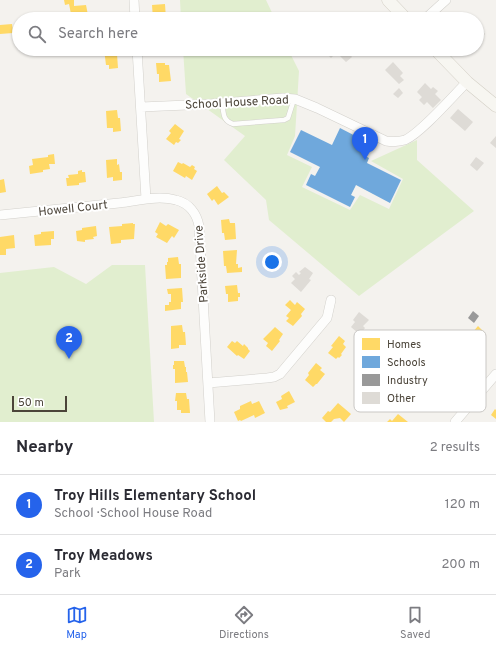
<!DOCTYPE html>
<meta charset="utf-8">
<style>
:root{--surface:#fff;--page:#f2f2f3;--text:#2b2b33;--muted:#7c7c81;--line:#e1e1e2;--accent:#2563eb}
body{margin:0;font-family:Overpass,sans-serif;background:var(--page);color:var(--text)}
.scale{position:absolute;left:12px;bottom:10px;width:55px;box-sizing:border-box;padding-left:4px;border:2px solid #4b4439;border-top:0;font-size:11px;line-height:14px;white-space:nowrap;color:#4b4439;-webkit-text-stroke:3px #fff;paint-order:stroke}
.you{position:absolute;left:272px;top:262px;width:14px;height:14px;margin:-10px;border:3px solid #fff;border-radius:50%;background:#1a73e8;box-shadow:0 0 0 6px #1a73e833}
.badge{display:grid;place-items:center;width:26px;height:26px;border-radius:50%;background:var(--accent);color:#fff;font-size:13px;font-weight:700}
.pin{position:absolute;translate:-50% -33px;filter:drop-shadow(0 1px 2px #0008)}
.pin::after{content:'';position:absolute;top:21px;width:14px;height:12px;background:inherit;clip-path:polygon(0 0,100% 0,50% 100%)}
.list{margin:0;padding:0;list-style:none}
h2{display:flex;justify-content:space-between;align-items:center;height:52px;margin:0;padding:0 16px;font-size:17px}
h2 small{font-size:13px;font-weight:400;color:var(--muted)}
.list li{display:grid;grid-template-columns:26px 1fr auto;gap:12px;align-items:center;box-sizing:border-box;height:60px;padding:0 16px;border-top:1px solid var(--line)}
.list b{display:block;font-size:15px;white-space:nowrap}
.list p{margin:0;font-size:13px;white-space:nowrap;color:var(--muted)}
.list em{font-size:13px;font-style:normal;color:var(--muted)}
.icon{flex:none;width:22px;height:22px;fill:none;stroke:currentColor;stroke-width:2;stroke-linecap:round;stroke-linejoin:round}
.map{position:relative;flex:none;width:496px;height:422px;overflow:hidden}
.search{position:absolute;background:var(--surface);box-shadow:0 1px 3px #0004;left:12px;right:12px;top:12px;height:44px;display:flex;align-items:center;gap:10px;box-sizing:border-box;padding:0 14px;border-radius:22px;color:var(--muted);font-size:15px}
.sheet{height:172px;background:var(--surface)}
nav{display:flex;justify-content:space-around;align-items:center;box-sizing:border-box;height:56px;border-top:1px solid var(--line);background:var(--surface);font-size:11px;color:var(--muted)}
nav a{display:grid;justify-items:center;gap:2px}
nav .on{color:var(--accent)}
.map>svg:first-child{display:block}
.green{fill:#e1eecf}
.homes{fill:#ffd966}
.schools{fill:#6fa8dc}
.industry{fill:#999}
.building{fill:#dedbd6}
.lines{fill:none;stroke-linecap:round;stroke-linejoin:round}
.lane-casing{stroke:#d2d0cb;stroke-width:5.5}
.street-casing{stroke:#d2d0cb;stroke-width:10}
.secondary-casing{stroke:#d3cfc5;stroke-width:13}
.lane{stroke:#fdfdfc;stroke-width:4.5}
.street{stroke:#fdfdfc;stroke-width:9}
.secondary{stroke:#f7f6f1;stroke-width:12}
.labels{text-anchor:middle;stroke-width:4;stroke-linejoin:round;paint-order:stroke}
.street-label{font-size:12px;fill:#4b4439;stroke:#fff}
.key{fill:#fff;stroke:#c9c7c4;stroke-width:1}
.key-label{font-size:11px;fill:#4b4439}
</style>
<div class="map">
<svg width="496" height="422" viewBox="0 0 496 422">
<rect width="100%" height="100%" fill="#f4f2ee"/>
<path class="green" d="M180 0H266L275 19H181Z
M183 49H288L299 71 295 136 287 155 312 167 302 187 350 210 360 195 389 209 403 179 371 161 417 140V160L474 211 359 296 269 220 266 200 224 160 245 136 186 94Z
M112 265H145L154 422H0V273L54 267 86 284Z"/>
<path class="homes" d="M64 0H74V6L86 5 88 15 76 18 77 19H72L69 4 65 5Z
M165 4 166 19H153L152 5Z
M44 12V19H33V13Z
M12 24 13 33 0 34V25Z
M104 49H115V54H117L118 68 109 69V65H106Z
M156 63H165V65H169L171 81 159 82V74H157Z
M117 110 118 118H120L121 131 113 132V128H107L106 111Z
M175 124 184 131 179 139 181 140 178 143 176 142 174 145 166 139 171 133 169 131Z
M54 154 55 164H49L50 169 43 170V172L30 174 29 166 33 165 32 159 48 157V155Z
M117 159V165L119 164 120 172H122V180L113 181V177L107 178 106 160Z
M178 162 182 164 183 163 190 167 192 165 195 167 194 169 197 171 192 180 186 176 185 178 173 171Z
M82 170V172H85L86 182 79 183V185L67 186 66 178H69L68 175 78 174V171Z
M4 179 6 192 0 193V180Z
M217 186 222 193 224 192 229 197 218 205 214 199 212 201 207 194Z
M229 219 230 223H235L236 239 225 240 224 233H222L221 220Z
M160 222 166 226 168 224 179 230 174 238 172 236 167 243 156 237 158 234 155 232Z
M133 223V224H135L134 239 121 240V243L111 244 109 227 122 226V224Z
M96 226 97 236 93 237 94 239 85 240V242L77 241 76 231 82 230V228Z
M54 231V239H51V245L35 246 34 235 41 234V232Z
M14 235 15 248 6 249V255H0V237Z
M237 250 236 264H238V268L242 267V272L227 273 226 266H224L223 251Z
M178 257 179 264H181V278L166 279 165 265H167V262H168V258Z
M237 285 238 293H240V297H238V301L228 302V294H226L225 286Z
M182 288 183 302H181V309L165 311V305H169V302H171V294H168L167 289Z
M290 300 295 305 297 302 305 309 301 314 302 316 293 326 286 321 289 318 286 316 291 310 285 305Z
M182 325 183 332H185L186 345H179V348L171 349V326Z
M478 326 485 333 476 343 473 340 470 343 466 340Z
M275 327 283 334 279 340 280 341 272 351 266 346 268 343 263 339Z
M339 336 345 341 343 344 346 347 341 354 342 355 339 358 338 357 336 359 328 353 333 347 331 346Z
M232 341 235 343 237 341 243 346 244 344 248 348V349L250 351 244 359 238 355 237 356 227 347Z
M174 361H184L185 367H186V372H187L188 382 175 383V369H173V365H174Z
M316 363 322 368 320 370 325 374 317 384H316L313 387 305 380 309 375 308 373Z
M289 391 295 402 287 406 288 408 280 410 276 402 282 399 281 396Z
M176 393H186L187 399H189L190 413H181V410H177V401H175Z
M251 401 252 404 259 401 265 413 255 418 254 415 241 421 240 420 238 421 234 412 240 409V406Z
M338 403 351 414 344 422 340 418 334 419 331 422H326L322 418 328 411 330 412Z
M495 409 496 410V419L491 415Z
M398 414 408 422H387L390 419 392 421Z"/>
<path class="schools" d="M340 128 369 143 363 155 369 158 367 163 401 180 390 203 356 185 351 195 355 197 350 207 306 185 311 174 315 176 320 167 290 152 301 130 332 145Z"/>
<path class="industry" d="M473 311 479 316 474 323 468 318Z"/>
<path class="building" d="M480 29 485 34 477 41V32Z
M324 49H338L339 50 331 58 323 50Z
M346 50 352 57 346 62 340 56Z
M393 62 403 73 400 76 404 80 399 84 385 70Z
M425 83 431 89 433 87 438 91 435 94 441 100 433 108 427 102 424 105 419 100 422 97 417 92Z
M399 88 403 93 398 98 393 94Z
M458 109 473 122 465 131 450 118Z
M496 136V148L490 143Z
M476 157 484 163 477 171 470 165Z
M305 267 313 273 309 279 311 280 301 292 291 283 295 279 292 276 296 272 299 275 301 273 299 272Z
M359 312 369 320 363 326 365 328 362 332 360 330 358 333 351 327 355 322 353 320Z"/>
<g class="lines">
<defs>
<path id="lane" d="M222 103C224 113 222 120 233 124L284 120 288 118 294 99"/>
<path id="street" d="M134 0 135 19
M425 19 446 0
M137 49 146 199
M141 107 210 104 283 98 295 99 317 108 386 141C392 142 398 142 405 140 421 133 453 96 467 82
M0 215C40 211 79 207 119 203 138 201 157 195 176 200 189 203 197 214 199 226L210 422
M208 383 267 378 274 377 280 374 327 318 331 300
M455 422 496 374"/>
<path id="secondary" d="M388 0 406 19
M435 49 467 82 496 106"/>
</defs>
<use href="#lane" class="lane-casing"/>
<use href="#street" class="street-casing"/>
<use href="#secondary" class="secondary-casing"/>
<use href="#lane" class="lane"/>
<use href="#street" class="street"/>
<use href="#secondary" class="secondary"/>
</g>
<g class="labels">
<g class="street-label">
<text transform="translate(237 102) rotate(-3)" y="4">School House Road</text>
<text transform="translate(73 208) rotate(-6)" y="4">Howell Court</text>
<text transform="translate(201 264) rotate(-94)" y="4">Parkside Drive</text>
</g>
</g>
<rect x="354" y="330" width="132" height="82" rx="6" class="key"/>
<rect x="362" y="338" width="18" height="12" fill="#ffd966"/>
<rect x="362" y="356" width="18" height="12" fill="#6fa8dc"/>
<rect x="362" y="374" width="18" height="12" fill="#999"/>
<rect x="362" y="392" width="18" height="12" fill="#dedbd6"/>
<g class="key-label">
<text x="387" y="348">Homes</text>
<text x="387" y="366">Schools</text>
<text x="387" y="384">Industry</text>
<text x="387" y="402">Other</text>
</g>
</svg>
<div class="scale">50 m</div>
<div class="you"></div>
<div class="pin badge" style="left:365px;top:160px">1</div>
<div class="pin badge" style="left:69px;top:359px">2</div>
<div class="search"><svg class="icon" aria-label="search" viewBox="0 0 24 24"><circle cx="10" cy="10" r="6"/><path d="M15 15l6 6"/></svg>Search here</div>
</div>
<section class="sheet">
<h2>Nearby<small>2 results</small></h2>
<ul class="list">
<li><span class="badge">1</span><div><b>Troy Hills Elementary School</b><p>School · School House Road</p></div><em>120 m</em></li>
<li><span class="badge">2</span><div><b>Troy Meadows</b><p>Park</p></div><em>200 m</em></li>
</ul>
</section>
<nav>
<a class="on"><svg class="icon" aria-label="map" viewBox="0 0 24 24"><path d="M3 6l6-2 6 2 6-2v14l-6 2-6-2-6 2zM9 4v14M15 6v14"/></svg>Map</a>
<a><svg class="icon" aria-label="directions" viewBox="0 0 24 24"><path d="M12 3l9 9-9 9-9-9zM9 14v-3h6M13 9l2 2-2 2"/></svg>Directions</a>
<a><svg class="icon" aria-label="saved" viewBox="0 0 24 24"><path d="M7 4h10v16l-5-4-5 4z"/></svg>Saved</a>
</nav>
